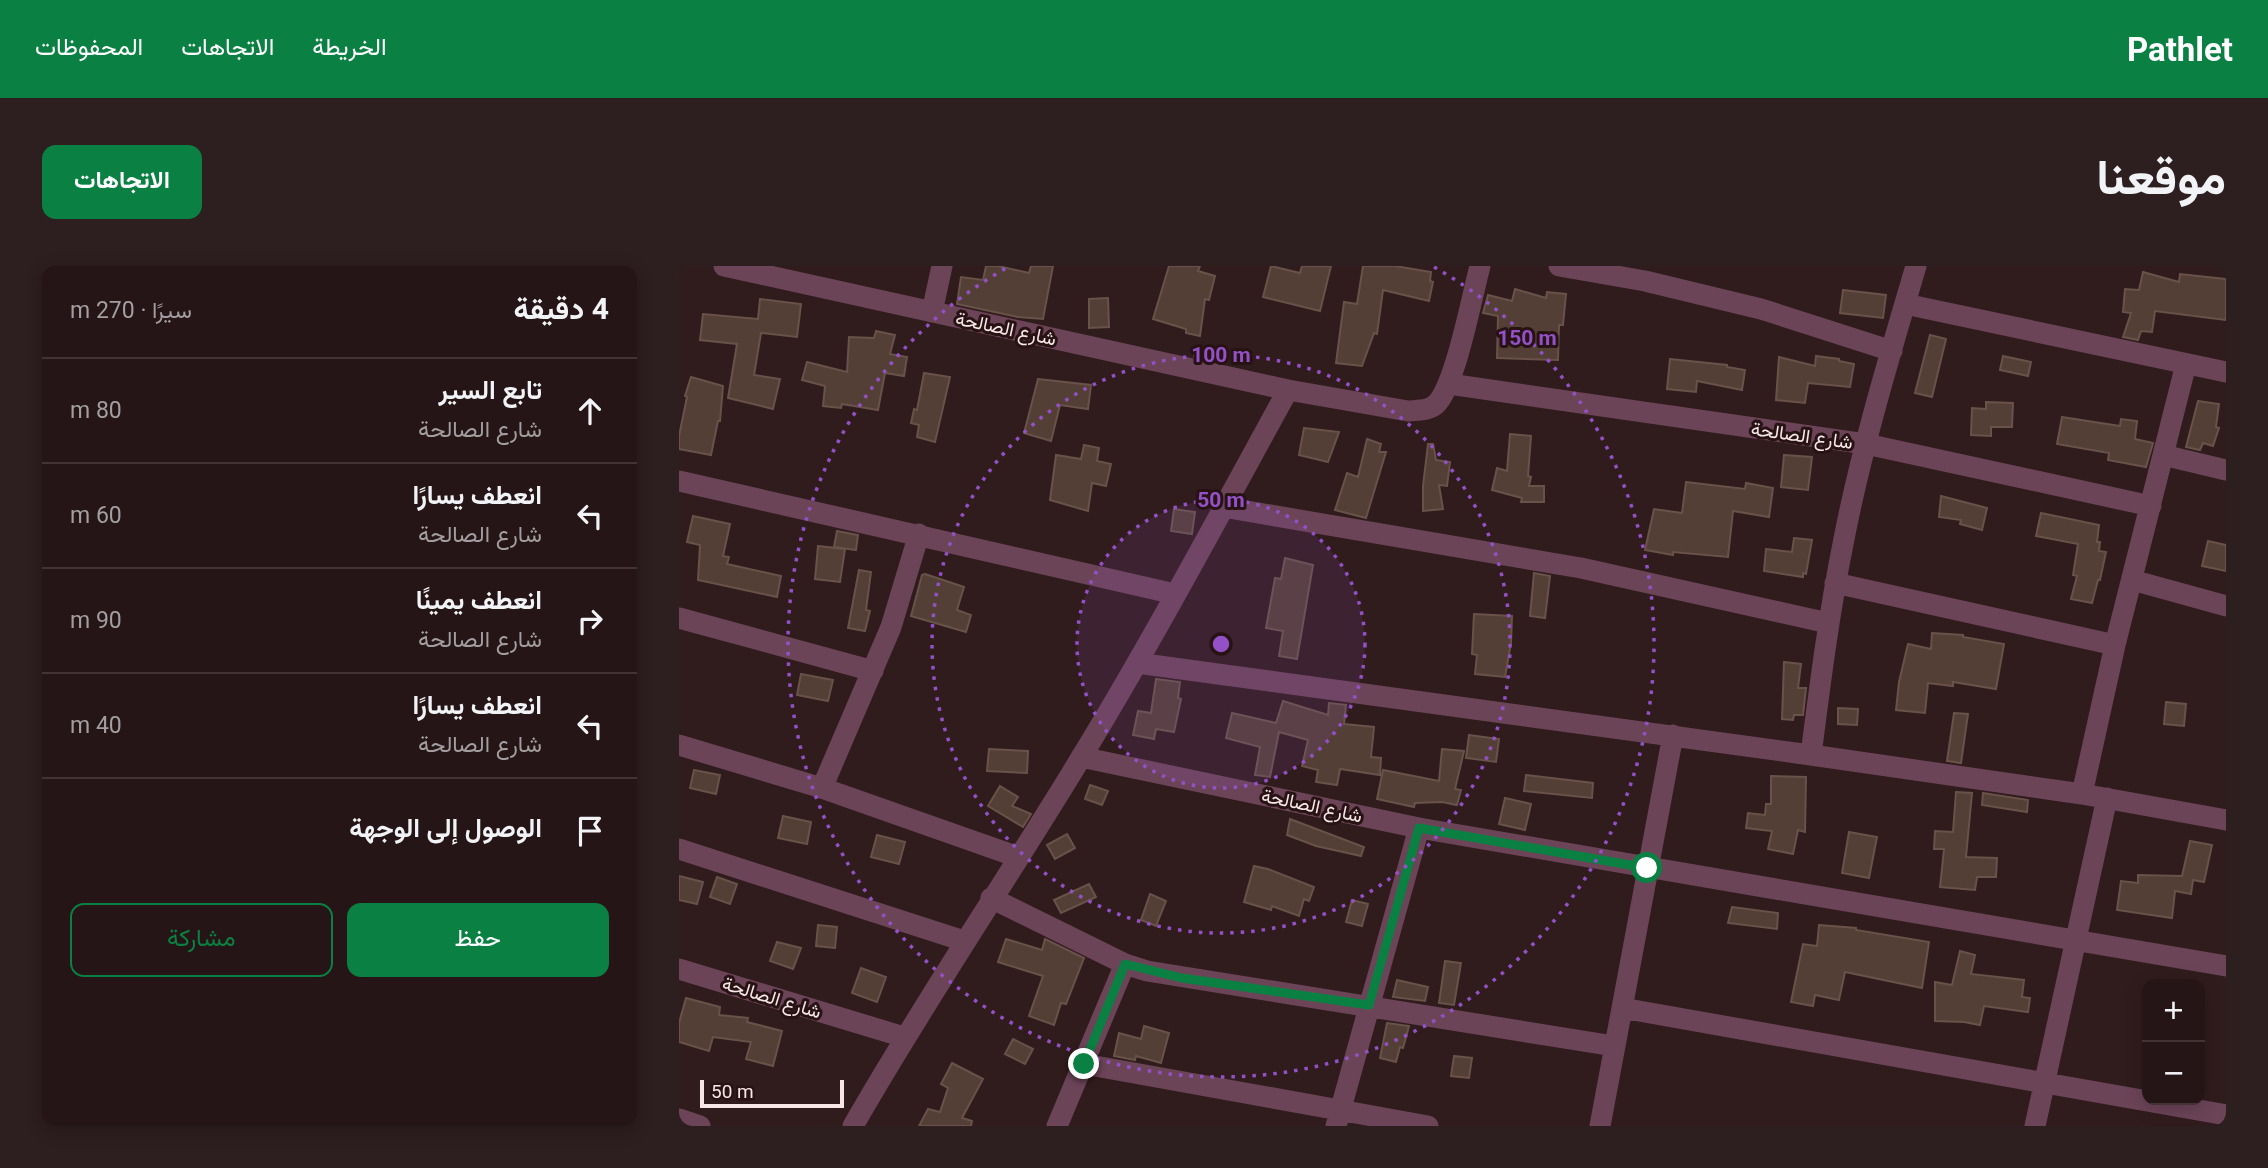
<!DOCTYPE html>
<html lang="ar">
<meta charset="utf-8">
<style>
:root{--surface:#251516;--page:#2d1e1f;--text:#f1f3f6;--muted:#a39fa1;--line:#423435;--accent:#0b8043}
body{margin:0;font-family:Roboto,Vazirmatn,sans-serif;background:var(--page);color:var(--text);direction:rtl}
.controls{position:absolute;right:21px;bottom:21px;display:grid;overflow:hidden;border-radius:14px;box-shadow:0 4px 18px #0003}
.controls button{width:63px;height:63px;display:grid;place-items:center;padding:0;border:0;border-bottom:2px solid var(--line);background:var(--surface);color:var(--text);font:35px sans-serif}
.scale{position:absolute;left:21px;bottom:18px;width:144px;box-sizing:border-box;padding-left:7px;border:4px solid #f6e6e7;border-top:0;font-size:19px;line-height:24px;white-space:nowrap;color:#f6e6e7;-webkit-text-stroke:5px #271214;paint-order:stroke}
.stop{position:absolute;width:21px;height:21px;margin:-16px;border:5px solid #0b8043;border-radius:50%;background:#fff}
.stop.end{background:#0b8043;border-color:#fff;box-shadow:0 2px 7px #0008}
.list{margin:0;padding:0;list-style:none}
h2{display:flex;justify-content:space-between;align-items:center;height:91px;margin:0;padding:0 28px;font-size:30px}
h2 small{font-size:23px;font-weight:400;color:var(--muted)}
.list li{display:grid;grid-template-columns:46px 1fr auto;gap:21px;align-items:center;box-sizing:border-box;height:105px;padding:0 28px;border-top:2px solid var(--line)}
.list b{display:block;font-size:26px;white-space:nowrap}
.list p{margin:0;font-size:23px;white-space:nowrap;color:var(--muted)}
.list em{font-size:23px;font-style:normal;color:var(--muted)}
.actions{display:flex;gap:14px;padding:21px 28px}
.actions a{flex:1;padding:16px 0;border:2px solid var(--accent);border-radius:14px;text-align:center;font-size:24px;color:var(--accent)}
.actions .main{background:var(--accent);color:#fff}
.icon{flex:none;width:38px;height:38px;fill:none;stroke:currentColor;stroke-width:2;stroke-linecap:round;stroke-linejoin:round}
.map{position:relative;flex:none;width:1547px;height:860px;overflow:hidden;direction:ltr;border-radius:14px}
header{display:flex;align-items:center;gap:42px;box-sizing:border-box;height:98px;padding:0 35px;background:var(--accent);color:#fff}
header strong{font-size:33px}
nav{display:flex;gap:38px;margin-inline-start:auto;font-size:24px}
.intro{display:flex;align-items:center;justify-content:space-between;box-sizing:border-box;height:168px;padding:0 42px}
h1{margin:0;font-size:49px}
.button{padding:18px 32px;border-radius:14px;background:var(--accent);color:#fff;font-size:24px;font-weight:700}
main{display:flex;gap:42px;padding:0 42px}
aside{flex:1;background:var(--surface);border-radius:14px;box-shadow:0 4px 18px #0003}
.map>svg:first-child{display:block}
.building{fill:#543f36;stroke:#685249;stroke-width:2}
.lines{fill:none;stroke-linecap:round;stroke-linejoin:round}
.minor{stroke:#6c4458;stroke-width:21}
.route{stroke:#0b8043;stroke-width:9}
.ring{fill:none;stroke:#9451c7;stroke-width:3.5;stroke-dasharray:3.5 7}
.labels{text-anchor:middle;stroke-width:6;stroke-linejoin:round;paint-order:stroke}
.street-label{font-size:19px;fill:#f6e6e7;stroke:#271214}
.centre{fill:#9451c7;stroke:#271214;stroke-width:3.5}
.ring-label{font-size:21px;text-anchor:middle;font-weight:bold;fill:#9451c7;stroke:#271214;stroke-width:6;stroke-linejoin:round;paint-order:stroke}
</style>
<header>
<strong>Pathlet</strong>
<nav><a>الخريطة</a><a>الاتجاهات</a><a>المحفوظات</a></nav>
</header>
<div class="intro"><h1>موقعنا</h1><a class="button">الاتجاهات</a></div>
<main>
<div class="map">
<svg width="1547" height="860" viewBox="0 0 1547 860">
<rect width="100%" height="100%" fill="#311c1d"/>
<path class="building" d="M307 0H319L350 7 352 0H374L364 53 339 51 278 38 282 11 304 14Z
M490 0H521L519 5 536 10 530 34 526 33 521 70 507 67V63L474 53Z
M592 0 621 7 623 0H652L641 45 584 31Z
M684 0H716L752 6 751 15 754 16 750 35 704 24 698 68 695 67 683 100 657 97 665 36 678 38Z
M1464 6 1500 16 1501 8 1547 13V54L1476 45 1473 66 1462 65 1459 74 1444 71 1452 47 1444 46 1446 23 1460 24Z
M836 23 867 32 868 26 887 28 884 59H880L879 94 818 92 819 50 804 47 809 29 833 35Z
M1164 24 1207 29 1204 52 1161 47Z
M429 32 430 61 410 62V33Z
M81 33 122 38 118 71 82 67 75 109 101 113 94 143 49 132 58 78 21 74 24 48 79 53Z
M197 65 216 69 211 88 228 91 225 110 206 107 199 144 163 138 162 142 144 140 146 120 123 114 128 96 168 106 170 71 195 72Z
M1251 69 1267 73 1253 131 1236 127Z
M1137 90 1160 93V95L1175 98 1171 121 1129 117 1126 137 1097 134 1100 91 1136 100Z
M1324 90 1352 96 1349 110 1321 104Z
M991 93 1048 99V101L1066 104 1063 124 1018 115 1017 126 988 123Z
M245 107 271 111 256 176 238 171 240 159 232 157 235 143 238 144Z
M12 111 44 120 41 155H39L32 189 0 183V170L8 131 6 130Z
M359 113 412 119 409 143 381 139 372 175 345 167Z
M1519 135 1540 138 1537 161 1540 162 1534 180 1524 177 1521 184 1507 181Z
M1307 136 1334 137 1333 161H1312V170L1292 169 1293 142 1307 143Z
M1383 151 1441 160 1442 153 1458 155 1456 173 1474 177 1467 201 1429 194 1430 187 1378 178Z
M625 162 660 166 649 196 620 189Z
M831 168 852 170 849 210 852 211 850 220H865V236H842L843 232 813 224 818 202 828 205Z
M688 173 702 178 700 186H707L687 252 656 244 668 207 679 211Z
M749 178H754L757 194 771 196 768 220 760 219 764 243 744 245V220Z
M405 179 420 182 418 195 432 198 427 220 413 217 409 245 371 234 377 189 402 193Z
M1105 189 1133 191 1129 224 1102 221Z
M1007 216 1066 223 1067 217 1094 222 1090 251 1054 245 1049 291 994 286V289L966 284 975 243 1003 247Z
M1262 230 1308 242 1303 264 1281 258 1282 254 1260 251Z
M495 243 516 246 513 268 492 265Z
M1362 247 1420 259 1418 276H1421L1420 285 1427 286 1421 314H1419L1413 337 1392 333 1398 310 1394 309 1399 278 1357 270Z
M14 250 51 258 44 290 50 291 48 298 102 310 98 331 19 314 21 279 8 276Z
M158 265 179 269 177 284 155 281Z
M1115 272 1133 274 1127 308 1124 307V311L1085 305 1087 283 1113 286Z
M1529 275 1547 279V305L1523 300Z
M139 280 166 283 161 316 136 313Z
M606 292 634 299 618 393 600 390 604 365 587 362 596 312 602 313Z
M180 304 192 306 187 344 191 345 186 365 169 362Z
M855 307 871 310 866 352 851 350Z
M246 308 285 321 278 344 292 349 287 366 232 350 243 309Z
M795 348 833 350 832 377 826 411 796 408 798 389 793 388Z
M1253 367 1284 369V371L1325 378 1317 423 1274 416V420L1249 417 1246 447 1217 444 1220 416 1229 378 1252 383Z
M1105 396 1122 398 1119 422H1127L1124 449H1115L1114 454 1103 453Z
M122 408 154 414 149 435 118 429Z
M477 413 501 416 499 432 502 433 495 466 477 463 475 473 454 469 459 445 472 447Z
M604 435 649 449 650 437 667 439 665 458 695 461 692 491 702 492 701 509 661 503 658 519 637 516 639 504 623 500 629 474 600 466 591 511 576 509 581 481 547 472 553 447 597 457Z
M1487 436 1507 438 1505 460 1485 458Z
M1159 442 1179 443 1178 459 1159 458Z
M1275 447 1289 448 1282 497 1268 495Z
M790 469 820 473 817 496 787 492Z
M310 483 349 485 348 507 308 505Z
M763 483 785 485 776 523 782 524 778 539 763 536 736 537 735 541 698 533 704 504 760 515Z
M15 504 41 509 37 528 11 522Z
M847 509 914 517 913 532 845 525Z
M1092 510 1127 511 1126 566 1119 564 1114 588 1089 583 1093 565 1067 562 1069 547 1086 549 1087 538H1092Z
M411 519 429 525 423 539 406 533Z
M321 520 339 531 333 540 352 548 344 561 309 540Z
M1277 526 1293 527 1287 591 1318 592 1317 611H1298L1296 624 1261 621 1265 583H1255L1256 565 1274 566Z
M1304 527 1349 534 1348 546 1303 539Z
M826 532 852 538 846 564 820 558Z
M104 550 132 556 128 578 99 572Z
M611 553 685 581 682 590 637 580 608 569Z
M1170 566 1198 571 1190 612 1163 607Z
M388 568 396 582 376 593 368 579Z
M198 569 226 576 220 598 192 591Z
M1511 575 1533 579 1525 616 1514 614 1512 628 1496 625 1493 652 1438 644 1442 615 1459 617V609L1503 610Z
M575 600 589 603 635 621 630 635 625 633 620 650 593 640 592 644 565 636Z
M0 610 24 616 18 638 0 634Z
M38 611 58 618 51 638 31 631Z
M410 618 417 631 382 647 375 634Z
M471 628 487 635 477 660 462 654Z
M673 634 689 638 683 660 667 656Z
M1053 641 1099 647 1098 663 1049 657Z
M139 659 158 661 156 682 137 680Z
M1140 659 1177 662V664L1250 676 1243 722 1166 706 1160 734 1136 729 1134 740 1112 736 1124 678 1138 680Z
M327 673 363 684 366 673 405 692 387 738 382 737 375 759 350 750 364 710 319 696Z
M98 676 122 682 114 703 91 695Z
M1281 685 1296 689 1292 708 1345 714 1343 731 1351 732 1349 746 1305 740 1301 759 1285 756 1256 755V716L1273 719Z
M766 695 782 697 775 739 760 737Z
M182 702 207 711 198 736 173 727Z
M718 714 749 721 746 735 714 731Z
M7 732 41 741 40 749 69 752 68 756 103 765 94 800 67 793 72 776 34 771 30 785 0 776V757Z
M708 757 730 760 724 782 721 781 717 796 701 792Z
M465 760 490 767 482 797 457 790 456 794 435 790 440 767 462 773Z
M334 773 354 783 346 798 326 788Z
M775 790 793 792 790 812 772 810Z
M273 797 304 813 283 852 293 855 292 860H240L249 843 261 846 269 822 262 818Z"/>
<g class="lines">
<path class="minor" d="M45 0 609 124 729 145C740 144 752 145 759 136 777 115 793 30 801 0
M880 0 966 15 1082 43 1213 85
M1226 38 1547 106
M253 46 263 0
M770 118 1187 178 1472 240
M1484 189 1547 204
M0 215 496 328
M544 241 902 302 1149 357
M1453 314 1547 340
M1156 317 1436 379
M0 352 194 405
M458 397 1132 489 1403 528 1547 554
M0 479 143 522 339 591
M1132 489C1141 418 1150 348 1164 278 1182 184 1210 92 1237 0
M402 491 740 562 1547 700
M143 522 212 361 240 268
M1403 528 1436 379 1507 98
M0 583 285 675
M312 632 446 698 468 705 935 780
M0 703 225 771
M943 742 1547 849
M405 798 749 860
M0 853 21 860
M174 860C246 734 328 614 403 490 476 370 542 246 609 124
M378 860 446 698
M657 860 740 562
M921 860 994 469
M1356 860 1428 532"/>
</g>
<g class="lines">
<path class="route" d="M405 798 446 698 503 712 690 739 740 562 968 602"/>
</g>
<circle cx="542" cy="378" r="144" fill="#9451c7" fill-opacity=".12"/>
<g class="ring">
<circle cx="542" cy="378" r="144"/>
<circle cx="542" cy="378" r="289"/>
<path d="M755 1A433 433 0 1 1 329 1"/>
</g>
<g class="labels">
<g class="street-label">
<text transform="translate(327 62) rotate(12)" y="7">شارع الصالحة</text>
<text transform="translate(1123 169) rotate(8)" y="7">شارع الصالحة</text>
<text transform="translate(633 539) rotate(12)" y="7">شارع الصالحة</text>
<text transform="translate(93 731) rotate(17)" y="7">شارع الصالحة</text>
</g>
</g>
<circle cx="542" cy="378" r="10" class="centre"/>
<g class="ring-label">
<text x="848" y="79">150 m</text>
<text x="542" y="96">100 m</text>
<text x="542" y="241">50 m</text>
</g>
</svg>
<div class="controls">
<button>+</button>
<button>−</button>
</div>
<div class="scale">50 m</div>
<div class="stop" style="left:968px;top:602px"></div>
<div class="stop end" style="left:405px;top:798px"></div>
</div>
<aside>
<h2>4 دقيقة<small>سيرًا · 270 m</small></h2>
<ul class="list">
<li><svg class="icon" aria-label="ahead" viewBox="0 0 24 24"><path d="M12 20V5M6 11l6-6 6 6"/></svg><div><b>تابع السير</b><p>شارع الصالحة</p></div><em>80 m</em></li>
<li><svg class="icon" aria-label="left" viewBox="0 0 24 24"><path d="M17 20v-9H6M10 6l-5 5 5 5"/></svg><div><b>انعطف يسارًا</b><p>شارع الصالحة</p></div><em>60 m</em></li>
<li><svg class="icon" aria-label="right" viewBox="0 0 24 24"><path d="M7 20v-9h11M14 6l5 5-5 5"/></svg><div><b>انعطف يمينًا</b><p>شارع الصالحة</p></div><em>90 m</em></li>
<li><svg class="icon" aria-label="left" viewBox="0 0 24 24"><path d="M17 20v-9H6M10 6l-5 5 5 5"/></svg><div><b>انعطف يسارًا</b><p>شارع الصالحة</p></div><em>40 m</em></li>
<li><svg class="icon" aria-label="arrive" viewBox="0 0 24 24"><path d="M6 21V4h12l-3 4 3 4H6"/></svg><div><b>الوصول إلى الوجهة</b></div></li>
</ul>
<div class="actions"><a class="main">حفظ</a><a>مشاركة</a></div>
</aside>
</main>
